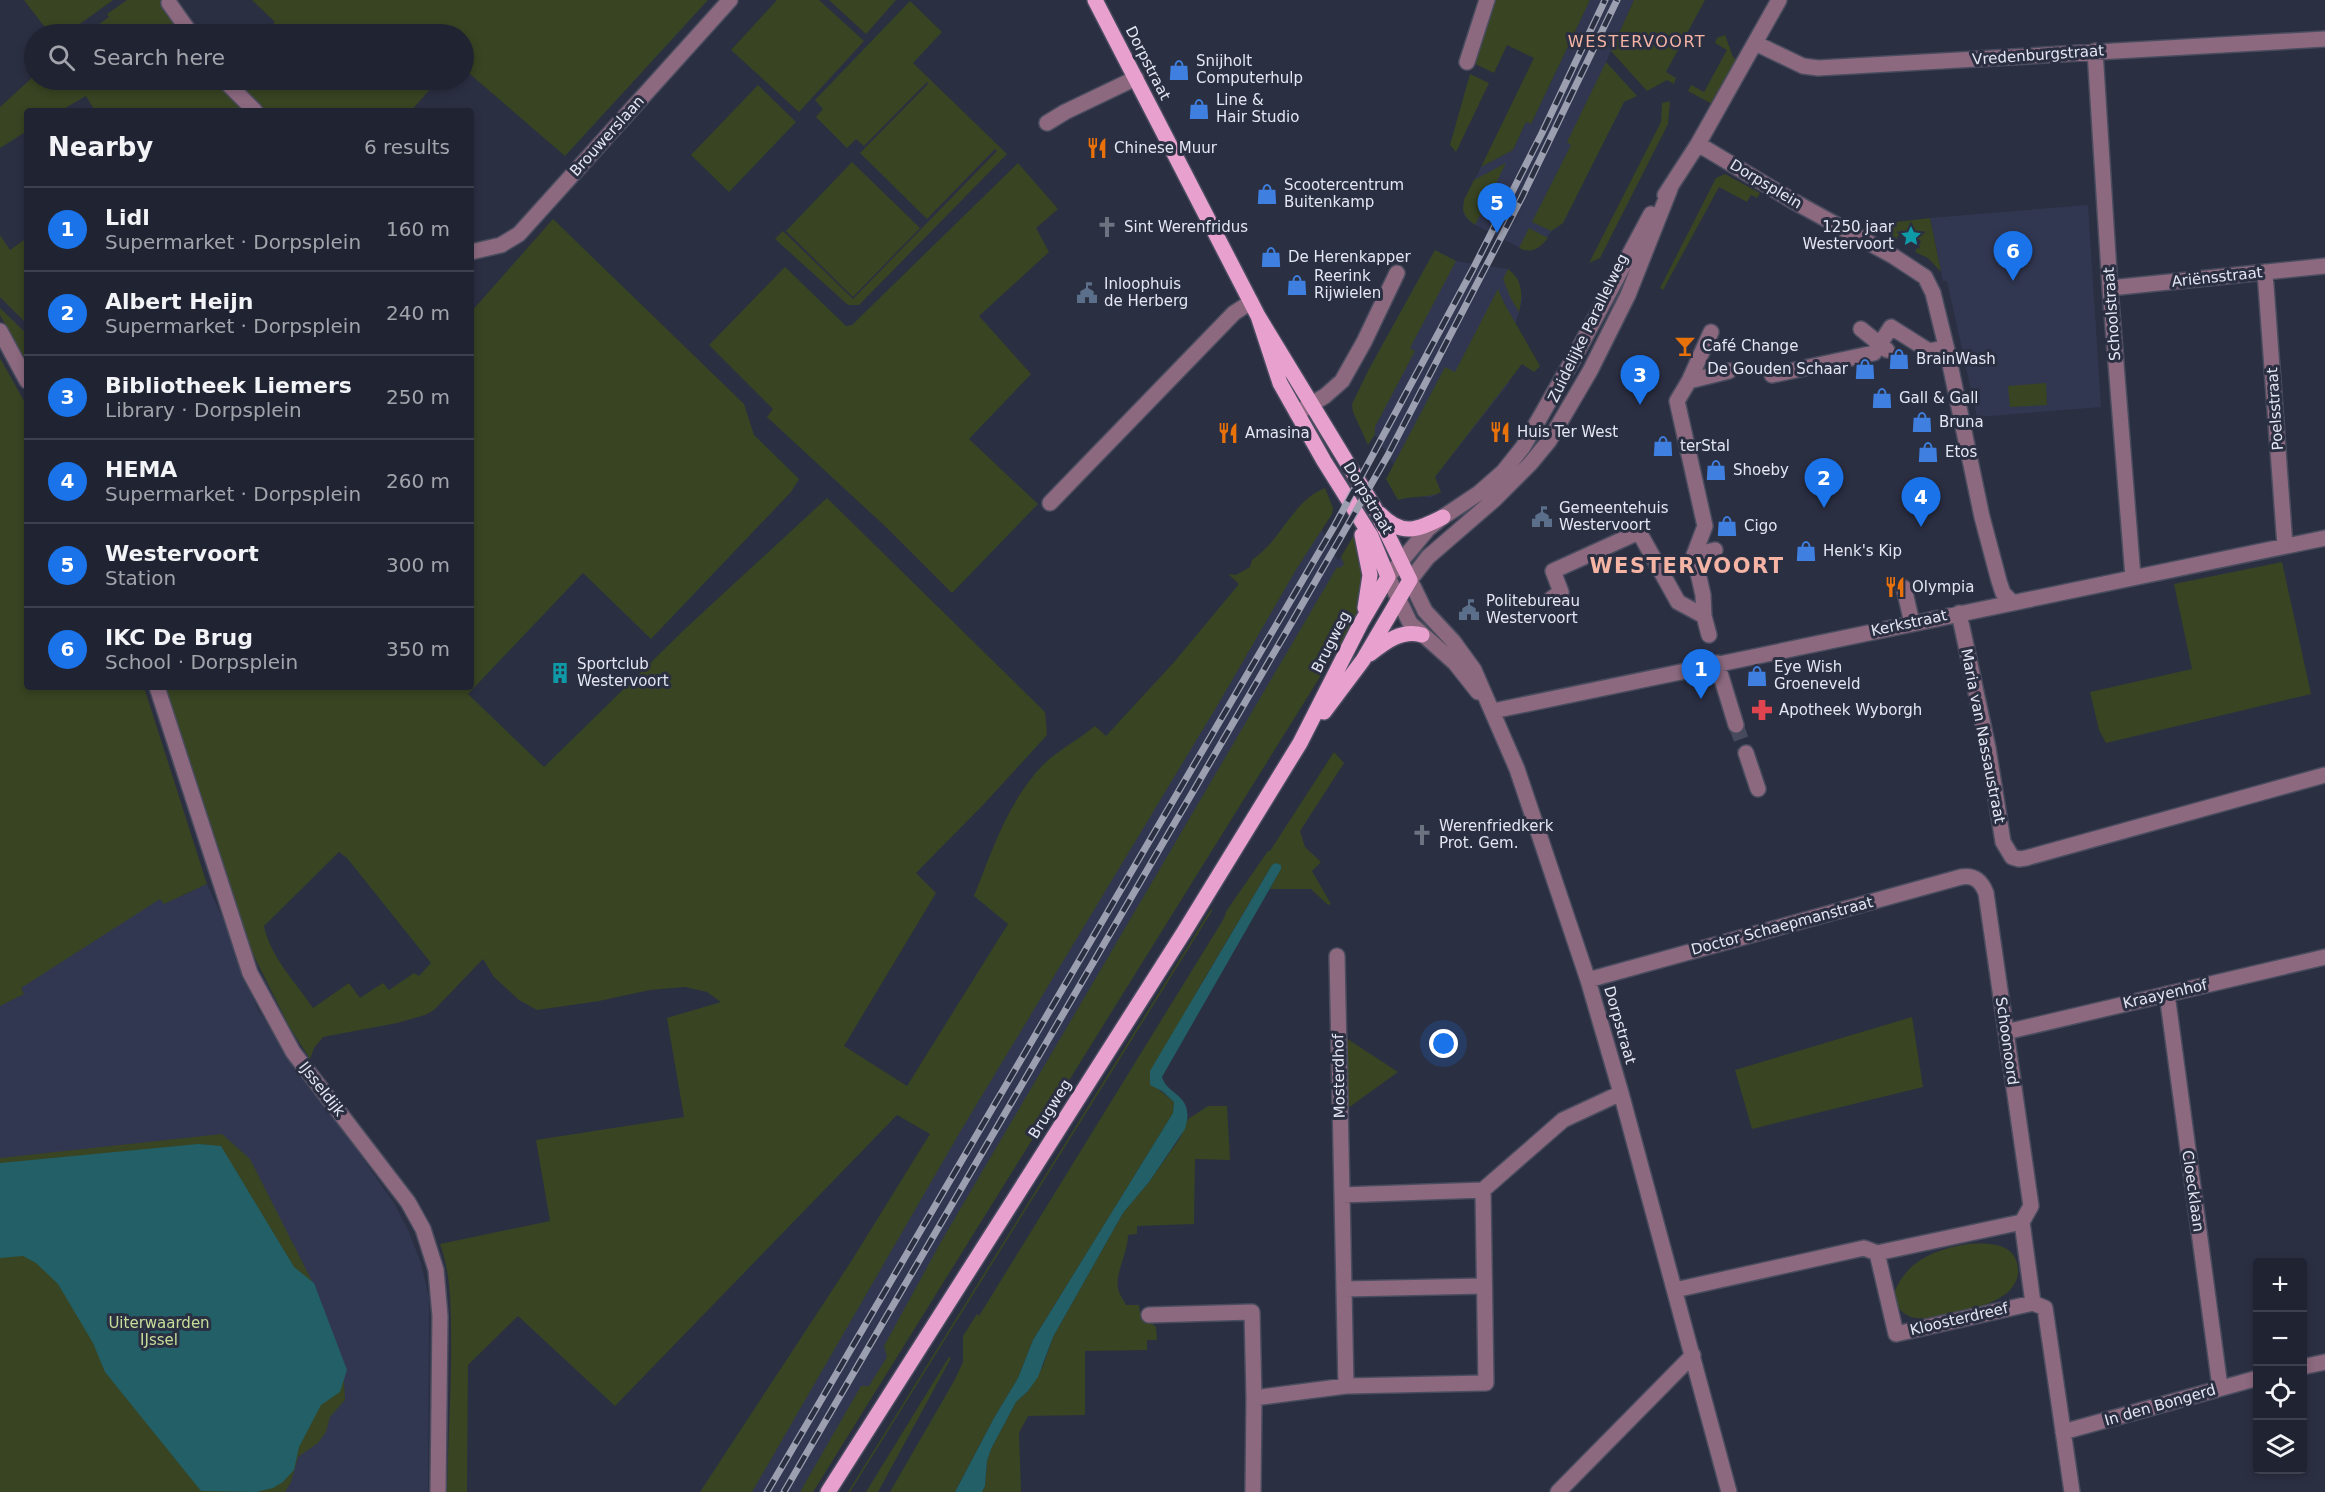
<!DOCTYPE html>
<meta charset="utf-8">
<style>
:root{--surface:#202332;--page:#2d2f3e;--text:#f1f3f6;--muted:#a2a4ac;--line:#3d404d;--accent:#1a73e8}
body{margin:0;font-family:"DejaVu Sans",sans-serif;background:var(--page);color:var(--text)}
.controls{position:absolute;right:18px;bottom:18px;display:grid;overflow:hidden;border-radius:6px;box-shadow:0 3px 9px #0003}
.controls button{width:54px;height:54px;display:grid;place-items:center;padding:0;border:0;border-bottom:2px solid var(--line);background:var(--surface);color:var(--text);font:30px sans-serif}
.you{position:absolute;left:1444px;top:1044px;width:21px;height:21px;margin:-15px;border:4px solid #fff;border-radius:50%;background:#1a73e8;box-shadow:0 0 0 9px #1a73e833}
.badge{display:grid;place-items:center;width:39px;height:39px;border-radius:50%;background:var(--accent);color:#fff;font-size:20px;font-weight:700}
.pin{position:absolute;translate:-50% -50px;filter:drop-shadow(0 2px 3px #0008)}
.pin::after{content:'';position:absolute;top:32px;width:21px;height:18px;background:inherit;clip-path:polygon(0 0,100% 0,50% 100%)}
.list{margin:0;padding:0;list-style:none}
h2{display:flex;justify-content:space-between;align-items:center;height:78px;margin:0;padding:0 24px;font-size:26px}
h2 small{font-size:20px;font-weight:400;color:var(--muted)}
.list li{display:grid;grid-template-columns:39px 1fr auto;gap:18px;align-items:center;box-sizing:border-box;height:84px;padding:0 24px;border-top:2px solid var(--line)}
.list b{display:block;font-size:22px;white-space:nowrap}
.list p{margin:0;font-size:20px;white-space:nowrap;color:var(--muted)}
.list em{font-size:20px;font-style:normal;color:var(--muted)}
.icon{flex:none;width:33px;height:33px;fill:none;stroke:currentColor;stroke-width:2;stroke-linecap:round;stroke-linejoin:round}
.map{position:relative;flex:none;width:2325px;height:1492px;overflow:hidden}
.search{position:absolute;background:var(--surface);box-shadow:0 3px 9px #0003;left:24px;top:24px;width:450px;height:66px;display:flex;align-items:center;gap:15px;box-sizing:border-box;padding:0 21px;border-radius:33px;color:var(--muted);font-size:22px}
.panel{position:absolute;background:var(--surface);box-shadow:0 3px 9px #0003;left:24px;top:108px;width:450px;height:582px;border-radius:6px}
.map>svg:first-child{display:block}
.built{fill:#323751}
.green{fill:#384422;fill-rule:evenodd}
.water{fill:#225f66}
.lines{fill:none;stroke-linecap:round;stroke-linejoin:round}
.minor-tunnel{stroke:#474a5d;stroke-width:15;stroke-dasharray:15 8;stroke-linecap:butt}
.minor-casing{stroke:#494c5e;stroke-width:18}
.major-casing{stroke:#494c5e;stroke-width:18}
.minor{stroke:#8c697f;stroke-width:15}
.major{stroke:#e8a0ce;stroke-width:15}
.rail-casing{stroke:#9c9faf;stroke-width:7}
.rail{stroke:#2b2f42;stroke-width:4.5;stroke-dasharray:14;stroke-linecap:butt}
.labels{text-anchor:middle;stroke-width:6;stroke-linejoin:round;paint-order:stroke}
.street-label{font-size:15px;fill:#e4e6f3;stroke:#2b2f42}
.poi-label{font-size:15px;fill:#e4e6f3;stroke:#2b2f42;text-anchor:start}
.park-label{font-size:15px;fill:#c6de9a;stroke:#2b2f42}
.neighbourhood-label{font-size:16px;letter-spacing:1.5px;fill:#f5b4a4;stroke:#2b2f42}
.district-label{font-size:21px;font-weight:bold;letter-spacing:1.5px;fill:#f5b4a4;stroke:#2b2f42}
</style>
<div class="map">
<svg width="2325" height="1492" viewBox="0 0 2325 1492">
<rect width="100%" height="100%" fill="#2b2f42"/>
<path class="built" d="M1590 0H1634L1606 62 1637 96 1624 102 1563 223 1552 231 1538 248 1524 250 1470 222 1464 215 1463 204 1481 167 1513 150 1526 122 1531 124Z
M2088 205 2101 407 1977 417 1947 281H1943L1930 218Z
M1435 250 1456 261 1508 269 1520 285 1522 300 1516 322 1509 383 1435 477 1441 492 1430 498 1418 495 1398 500 1386 479 1394 465 1375 435 1368 445 1353 412 1352 404 1369 369Z
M1319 524 1338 561 1341 557 1344 564 810 1492H743Z
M150 881 164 904 207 884 223 919 258 1010 394 1203 409 1232 421 1263 429 1298 428 1492H256L0 1163V1006L24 994 12 969Z"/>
<path class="green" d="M24 0H113L66 34H50Z
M127 0H161L188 34H85L109 17 107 14Z
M252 0H708L565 156 464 69V34H264L275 22Z
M777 0H819L864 41 799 112 731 50Z
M829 0H896L866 34Z
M1494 0H1590L1531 124 1526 122 1513 150 1481 167 1534 58 1507 45 1494 73 1473 63Z
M1634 0H1705L1666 72 1676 78 1674 84 1667 80 1647 91 1611 51Z
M910 1 942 32 913 63 1007 154 859 305H848L775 239 783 231 853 299 997 151 995 149 927 219 860 153 928 84 927 82 864 146 856 139 847 148 816 117 823 109 815 100Z
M1725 35 1733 57 1737 60 1712 104 1688 91 1691 85 1704 92 1727 50 1715 43 1717 38Z
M1606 62 1637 96 1624 102 1563 223 1551 231 1532 222 1571 145 1567 142Z
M1470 74 1489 83 1456 152 1450 145Z
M34 76V80H219L252 111H95L86 96 60 111H27V131L0 148V107Z
M230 80H438L411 111H262Z
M758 85 796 122 729 192 691 155Z
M1670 101 1668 124 1600 258 1589 263 1661 122 1662 103Z
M852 162 920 228 853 297 786 231Z
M1018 163 1058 209 1036 228 1049 252 979 316 1031 374 969 439 1038 504 952 593 887 528 767 417 773 409 709 345 785 267 846 326 852 325Z
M1506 163 1475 225 1467 218 1463 211 1464 200 1474 180Z
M1725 174 1760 193 1757 198 1751 195 1747 202 1719 187 1663 290 1660 288 1716 178Z
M1930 218 1941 272 1928 258 1915 252 1921 241 1901 230 1893 246 1891 236 1871 225Z
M553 219 744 404 754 435 799 479 791 492 651 639 583 573 468 694 544 767 685 629 827 498 1045 712 1047 735 984 804 916 873 936 893 844 1046 907 1086 1008 924 974 896C992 851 1008 801 1043 765 1058 750 1078 740 1095 726L1106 736 1175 661 1239 584 1228 574 1236 575 1250 567 1252 560C1281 541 1292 501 1325 488L1333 508 1332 514 1297 568 1220 701 960 1132 752 1492H700L852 1260 930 1134 897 1115 615 1406 518 1316 468 1365 467 1492H447C448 1438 452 1384 451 1331 451 1301 450 1272 440 1244L550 1221 536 1140 684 1117 667 1018 721 1002 707 992 685 987 650 990 599 1001 537 1010 519 1000 494 977 483 959 434 1010 425 1015 397 1023 323 1037 314 1048 310 1059 290 1028 247 942 165 687H471V312ZM339 852 347 858 431 963 419 976 414 973 389 990 383 983 360 998 349 983 313 1008C295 981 271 958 264 926Z
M1529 228 1548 238C1540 248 1532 254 1519 248Z
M0 235 10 250 27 238V324L0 297Z
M1435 250 1456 261 1410 348 1415 351 1375 427V434L1368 445 1353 412 1352 404 1369 369Z
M1508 269C1523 280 1523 295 1519 312L1511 299 1503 279Z
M1498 289 1504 303 1540 366 1534 372 1522 364 1435 477 1441 492C1427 499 1413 495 1398 500L1386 479 1445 367 1455 372Z
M0 308 27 334V364L0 315Z
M0 358 27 406V687H144L207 884 164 904 160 899 21 988 24 994 0 1006Z
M2046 383 2047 405 2010 407 2008 386Z
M1355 533C1363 564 1367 588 1356 619L813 1492H800L861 1386H869L887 1357 884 1346 942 1240 1337 567 1340 568 1344 564 1341 557Z
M2282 562 2311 694 2106 743 2099 730 2090 692 2192 669 2174 584Z
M1334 752 1344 763 1300 831 1305 847 1321 862 1312 871 1331 904 1328 905 1311 889H1270L1281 868 1272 865 1196 993 1157 1088 1174 1102 1173 1113 1033 1340 1018 1378 994 1418 959 1484 955 1492H890L954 1381 963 1362V1336L977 1314 979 1316 1223 920 1227 910 1268 851H1270Z
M1211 909 1212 911 850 1492H848Z
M1912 1017 1923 1087 1752 1129 1735 1070Z
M1343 1036 1398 1072 1344 1111Z
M1208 1106H1227L1230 1160 1195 1159 1194 1224 1137 1226V1234L1128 1235C1128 1252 1115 1274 1118 1288 1118 1293 1124 1300 1126 1305H1139L1140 1313 1156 1327 1157 1340H1147V1350L1085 1351V1415L1028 1416 1019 1433 1021 1492H982L985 1486 987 1461 991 1449 1016 1402 1028 1391 1043 1366 1053 1337 1123 1213 1149 1182 1180 1138 1188 1119Z
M222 1134 250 1159 311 1279 343 1367 345 1400 330 1417 326 1432 318 1443 298 1457 291 1482 285 1492H0V1158Z
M1968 1244C1988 1243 2016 1242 2018 1269 2019 1278 2014 1287 2007 1293 1988 1308 1934 1324 1911 1317 1901 1313 1896 1306 1893 1297 1903 1262 1935 1249 1968 1244Z
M949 1357 951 1358 878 1492H866Z"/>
<path class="water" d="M1275 863 1281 865V869L1162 1077C1167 1096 1196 1094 1185 1129L1149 1182 1123 1213 1053 1337 1038 1377 1028 1391 1016 1402 991 1449 987 1461 985 1486 982 1492H955L994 1418 1018 1378 1033 1340 1173 1113 1174 1102 1162 1091 1150 1085V1071L1272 865Z
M198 1144 221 1146 294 1267 314 1283 347 1370 340 1392 321 1405 299 1447 294 1470 283 1482 273 1488 256 1492 201 1491 105 1372 93 1343 58 1284 36 1263 23 1256 0 1258V1163Z"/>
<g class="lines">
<path class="minor-tunnel" d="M1736 725 1746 753"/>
<defs>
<path id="minor" d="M169 3 191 34
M1755 43 1803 66 1818 68 2325 39
M2095 51 2110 288 2133 577
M1467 62 1487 0
M224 80 255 111
M1047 123 1065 112 1136 78
M1698 144 1793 201 1893 256 1925 277 1933 293 1947 350 1982 517 1999 581 2003 593 2012 602
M1670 189 1628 295 1590 371 1549 441 1530 464 1495 499 1428 557 1410 580 1425 611 1453 641 1474 670 1517 769 1588 980 1621 1093 1729 1492
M1665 195 1698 144 1779 0
M471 252 501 245 519 234 730 0
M2265 272 2285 546
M2110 288 2325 266
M1861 329 1887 350
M0 331 27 381
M1772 375 1874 353 1891 327 1929 351 1946 348
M1689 381 1729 371
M1297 413 1325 396 1342 381 1364 342 1397 273
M1050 503 1234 313 1251 302
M1694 555 1715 550
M1904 588 1912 623
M1551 599 1561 592 1553 571 1639 532 1678 602 1704 616
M1959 613 1988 748 2003 842 2012 857 2019 859 2026 858 2325 775
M1709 635 1704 616 1703 595 1694 555 1705 526 1677 401 1689 381 1711 332
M1717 663 1736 725
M157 687 250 973 293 1052 408 1202 423 1229 436 1270 440 1316 438 1492
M1478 692 1455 663 1410 623 1388 577 1428 529 1443 517 1479 493 1503 472 1523 447 1575 356 1651 214
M1493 711 2325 538
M1746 753 1758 789
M1588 980 1961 877C1974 875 1981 880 1986 893L2031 1206 2022 1222 1877 1253 1864 1248 1675 1290
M2167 994 2220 1387
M2006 1032 2325 957
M1342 1195 1483 1190 1563 1120 1621 1093
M2022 1222 2033 1303 2045 1308 2072 1492
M1877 1253 1896 1334 2033 1303
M1344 1289 1484 1286
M1149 1315 1252 1312 1254 1398
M2302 1367 2325 1362
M1346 1386 1486 1383 1483 1190
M2063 1432 2258 1378
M1253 1492 1254 1398 1346 1386 1337 956
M1558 1492 1693 1355"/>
<path id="major" d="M1095 0 1258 316 1374 507 1410 580 1363 660 1324 712
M1380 514C1402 537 1418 530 1443 517
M1362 535 1370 575 1365 608
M1370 654C1385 642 1402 629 1422 635
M828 1492 1184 932 1300 743 1361 623 1388 577 1371 536 1324 461 1280 383 1258 316"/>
</defs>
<use href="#minor" class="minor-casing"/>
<use href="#major" class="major-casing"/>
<use href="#minor" class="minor"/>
<use href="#major" class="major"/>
<defs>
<path id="rail" d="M767 1492 1335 525 1473 269 1542 133 1605 0
M784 1492 1292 622 1388 455 1522 197 1617 0"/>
</defs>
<use href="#rail" class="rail-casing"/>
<use href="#rail" class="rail"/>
</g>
<defs>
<symbol id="shop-bare" viewBox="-9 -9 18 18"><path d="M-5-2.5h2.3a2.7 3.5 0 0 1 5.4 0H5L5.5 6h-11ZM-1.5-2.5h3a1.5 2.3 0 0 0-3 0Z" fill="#3f7fe0" stroke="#2b2f42" stroke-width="2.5" paint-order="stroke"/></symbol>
<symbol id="restaurant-bare" viewBox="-9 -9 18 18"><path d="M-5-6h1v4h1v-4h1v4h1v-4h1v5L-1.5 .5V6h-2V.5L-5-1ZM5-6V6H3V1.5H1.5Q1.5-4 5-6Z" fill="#e8710a" stroke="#2b2f42" stroke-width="2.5" paint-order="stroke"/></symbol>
<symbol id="church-bare" viewBox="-9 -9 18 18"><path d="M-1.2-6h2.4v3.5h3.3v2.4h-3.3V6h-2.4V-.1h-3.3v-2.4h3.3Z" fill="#6b7280" stroke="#2b2f42" stroke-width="2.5" paint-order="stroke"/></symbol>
<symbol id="sight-bare" viewBox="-9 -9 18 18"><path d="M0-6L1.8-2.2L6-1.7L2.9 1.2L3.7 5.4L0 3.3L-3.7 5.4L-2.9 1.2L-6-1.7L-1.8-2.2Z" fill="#0f9aa8" stroke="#2b2f42" stroke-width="2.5" paint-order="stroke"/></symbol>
<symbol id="civic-bare" viewBox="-9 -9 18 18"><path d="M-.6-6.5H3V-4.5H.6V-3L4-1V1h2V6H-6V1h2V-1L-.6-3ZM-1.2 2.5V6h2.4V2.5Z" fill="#5c6f8a" stroke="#2b2f42" stroke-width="2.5" paint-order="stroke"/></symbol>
<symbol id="bar-bare" viewBox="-9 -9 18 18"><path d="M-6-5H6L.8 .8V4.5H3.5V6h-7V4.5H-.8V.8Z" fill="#e8710a" stroke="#2b2f42" stroke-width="2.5" paint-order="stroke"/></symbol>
<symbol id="building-bare" viewBox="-9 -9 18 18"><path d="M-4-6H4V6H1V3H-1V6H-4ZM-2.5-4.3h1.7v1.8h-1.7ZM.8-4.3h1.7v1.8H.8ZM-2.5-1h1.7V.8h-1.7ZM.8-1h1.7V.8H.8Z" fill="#0f9aa8" stroke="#2b2f42" stroke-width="2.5" paint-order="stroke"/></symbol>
<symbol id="pharmacy-bare" viewBox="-9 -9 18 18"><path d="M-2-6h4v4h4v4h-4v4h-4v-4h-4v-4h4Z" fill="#e0444e" stroke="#2b2f42" stroke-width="2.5" paint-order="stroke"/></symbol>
</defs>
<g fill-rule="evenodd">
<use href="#shop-bare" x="1164" y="55" width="30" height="30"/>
<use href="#shop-bare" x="1184" y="94" width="30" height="30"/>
<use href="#restaurant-bare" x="1082" y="133" width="30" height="30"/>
<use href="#shop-bare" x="1252" y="179" width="30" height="30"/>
<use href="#church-bare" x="1092" y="212" width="30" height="30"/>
<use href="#sight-bare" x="1896" y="221" width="30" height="30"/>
<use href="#shop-bare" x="1256" y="242" width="30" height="30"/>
<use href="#shop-bare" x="1282" y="270" width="30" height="30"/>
<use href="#civic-bare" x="1072" y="278" width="30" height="30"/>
<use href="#bar-bare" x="1670" y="331" width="30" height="30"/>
<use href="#shop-bare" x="1884" y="344" width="30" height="30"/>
<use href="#shop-bare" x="1850" y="354" width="30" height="30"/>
<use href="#shop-bare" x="1867" y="383" width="30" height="30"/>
<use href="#shop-bare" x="1907" y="407" width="30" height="30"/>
<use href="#restaurant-bare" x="1485" y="417" width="30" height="30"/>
<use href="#restaurant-bare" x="1213" y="418" width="30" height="30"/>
<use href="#shop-bare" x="1648" y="431" width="30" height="30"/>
<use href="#shop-bare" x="1913" y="437" width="30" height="30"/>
<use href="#shop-bare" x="1701" y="455" width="30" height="30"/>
<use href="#civic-bare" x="1527" y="502" width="30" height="30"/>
<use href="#shop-bare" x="1712" y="511" width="30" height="30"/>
<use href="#shop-bare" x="1791" y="536" width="30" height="30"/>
<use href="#restaurant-bare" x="1880" y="572" width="30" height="30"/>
<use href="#civic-bare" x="1454" y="595" width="30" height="30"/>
<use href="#building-bare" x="545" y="658" width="30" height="30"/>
<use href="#shop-bare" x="1742" y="661" width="30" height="30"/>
<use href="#pharmacy-bare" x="1747" y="695" width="30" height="30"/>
<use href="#church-bare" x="1407" y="820" width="30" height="30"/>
</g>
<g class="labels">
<g class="street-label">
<text transform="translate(2038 55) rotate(-4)" y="5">Vredenburgstraat</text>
<text transform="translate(1148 63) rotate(63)" y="5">Dorpstraat</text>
<text transform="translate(607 136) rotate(-48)" y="5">Brouwerslaan</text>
<text transform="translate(1766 184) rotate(31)" y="5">Dorpsplein</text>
<text transform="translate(2217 277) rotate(-6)" y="5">Ariënsstraat</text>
<text transform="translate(2112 314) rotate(-94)" y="5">Schoolstraat</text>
<text transform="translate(1588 328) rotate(-64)" y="5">Zuidelijke Parallelweg</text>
<text transform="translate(2275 409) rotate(-94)" y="5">Poelsstraat</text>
<text transform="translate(1368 498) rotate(59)" y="5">Dorpstraat</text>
<text transform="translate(1909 623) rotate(-12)" y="5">Kerkstraat</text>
<text transform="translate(1331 642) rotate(-63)" y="5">Brugweg</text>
<text transform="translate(1983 736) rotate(79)" y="5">Maria van Nassaustraat</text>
<text transform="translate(1782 926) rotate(-15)" y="5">Doctor Schaepmanstraat</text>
<text transform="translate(2165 994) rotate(-13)" y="5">Kraayenhof</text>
<text transform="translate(1620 1025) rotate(74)" y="5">Dorpstraat</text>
<text transform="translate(2007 1041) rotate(82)" y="5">Schoonoord</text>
<text transform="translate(1339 1076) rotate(-91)" y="5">Mosterdhof</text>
<text transform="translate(322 1089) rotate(52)" y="5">IJsseldijk</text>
<text transform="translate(1050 1109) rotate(-58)" y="5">Brugweg</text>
<text transform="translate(2193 1191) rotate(82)" y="5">Cloecklaan</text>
<text transform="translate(1959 1319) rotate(-13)" y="5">Kloosterdreef</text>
<text transform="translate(2160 1405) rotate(-16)" y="5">In den Bongerd</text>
</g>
<g class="poi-label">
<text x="1196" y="66">Snijholt<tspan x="1196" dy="17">Computerhulp</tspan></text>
<text x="1216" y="105">Line &amp;<tspan x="1216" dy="17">Hair Studio</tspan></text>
<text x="1114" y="153">Chinese Muur</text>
<text x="1284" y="190">Scootercentrum<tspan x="1284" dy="17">Buitenkamp</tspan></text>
<text x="1124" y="232">Sint Werenfridus</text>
<text x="1894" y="232" text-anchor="end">1250 jaar<tspan x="1894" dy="17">Westervoort</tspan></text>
<text x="1288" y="262">De Herenkapper</text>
<text x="1314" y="281">Reerink<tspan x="1314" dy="17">Rijwielen</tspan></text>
<text x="1104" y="289">Inloophuis<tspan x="1104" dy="17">de Herberg</tspan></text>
<text x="1702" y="351">Café Change</text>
<text x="1916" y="364">BrainWash</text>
<text x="1848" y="374" text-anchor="end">De Gouden Schaar</text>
<text x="1899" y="403">Gall &amp; Gall</text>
<text x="1939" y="427">Bruna</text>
<text x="1517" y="437">Huis Ter West</text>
<text x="1245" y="438">Amasina</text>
<text x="1680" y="451">terStal</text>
<text x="1945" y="457">Etos</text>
<text x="1733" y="475">Shoeby</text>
<text x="1559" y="513">Gemeentehuis<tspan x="1559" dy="17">Westervoort</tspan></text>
<text x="1744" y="531">Cigo</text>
<text x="1823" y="556">Henk's Kip</text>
<text x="1912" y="592">Olympia</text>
<text x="1486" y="606">Politebureau<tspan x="1486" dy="17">Westervoort</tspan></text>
<text x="577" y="669">Sportclub<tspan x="577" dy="17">Westervoort</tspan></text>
<text x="1774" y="672">Eye Wish<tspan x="1774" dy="17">Groeneveld</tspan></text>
<text x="1779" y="715">Apotheek Wyborgh</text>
<text x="1439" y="831">Werenfriedkerk<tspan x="1439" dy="17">Prot. Gem.</tspan></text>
</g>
<g class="park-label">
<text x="159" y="1328">Uiterwaarden<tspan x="159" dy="17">IJssel</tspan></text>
</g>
<g class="neighbourhood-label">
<text x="1637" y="47">WESTERVOORT</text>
</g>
<g class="district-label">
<text x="1687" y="573">WESTERVOORT</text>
</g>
</g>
</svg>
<div class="controls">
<button>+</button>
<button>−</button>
<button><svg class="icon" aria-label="locate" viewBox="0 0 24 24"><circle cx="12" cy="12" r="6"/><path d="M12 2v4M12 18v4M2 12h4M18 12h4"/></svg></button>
<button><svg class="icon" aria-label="layers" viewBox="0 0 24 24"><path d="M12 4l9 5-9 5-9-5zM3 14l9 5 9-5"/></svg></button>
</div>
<div class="you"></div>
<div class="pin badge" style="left:1701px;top:699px">1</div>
<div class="pin badge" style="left:1824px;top:508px">2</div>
<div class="pin badge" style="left:1640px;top:405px">3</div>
<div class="pin badge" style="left:1921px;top:527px">4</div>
<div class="pin badge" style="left:1497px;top:233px">5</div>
<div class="pin badge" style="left:2013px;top:281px">6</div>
<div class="search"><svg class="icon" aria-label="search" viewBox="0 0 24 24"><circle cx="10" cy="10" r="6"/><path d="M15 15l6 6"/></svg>Search here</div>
<section class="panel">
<h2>Nearby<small>6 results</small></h2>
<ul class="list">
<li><span class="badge">1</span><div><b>Lidl</b><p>Supermarket · Dorpsplein</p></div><em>160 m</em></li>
<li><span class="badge">2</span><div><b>Albert Heijn</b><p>Supermarket · Dorpsplein</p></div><em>240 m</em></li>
<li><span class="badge">3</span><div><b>Bibliotheek Liemers</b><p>Library · Dorpsplein</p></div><em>250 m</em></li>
<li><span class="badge">4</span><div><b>HEMA</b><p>Supermarket · Dorpsplein</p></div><em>260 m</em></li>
<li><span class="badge">5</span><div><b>Westervoort</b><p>Station</p></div><em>300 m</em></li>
<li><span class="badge">6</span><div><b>IKC De Brug</b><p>School · Dorpsplein</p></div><em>350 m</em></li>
</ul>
</section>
</div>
